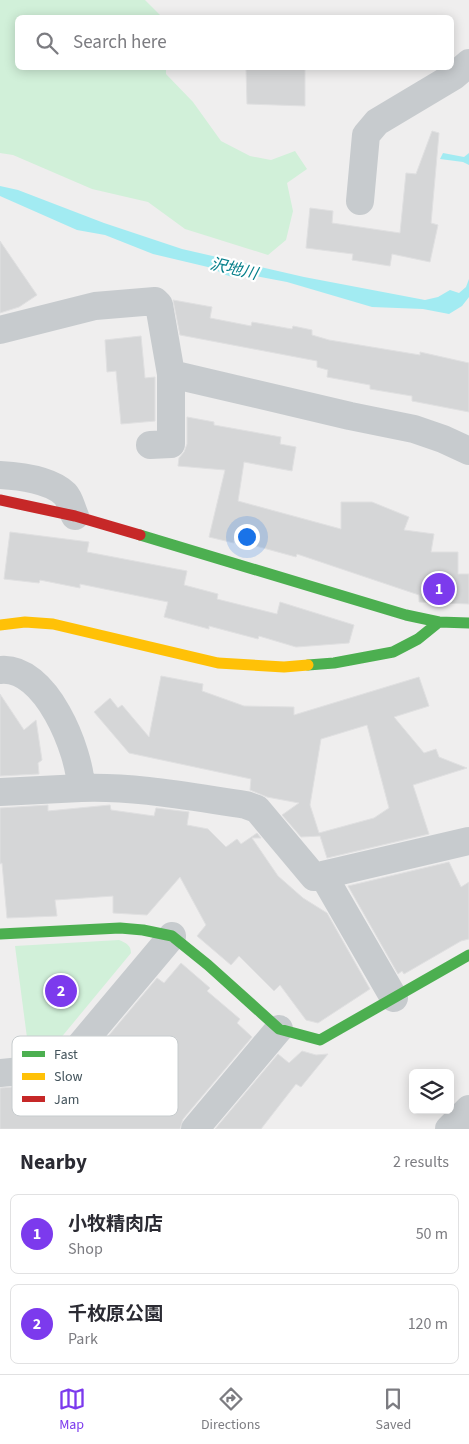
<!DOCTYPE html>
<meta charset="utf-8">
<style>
:root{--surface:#fff;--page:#f2f2f3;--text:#2b2b33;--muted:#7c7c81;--line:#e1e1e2;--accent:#7c3aed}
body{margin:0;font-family:"Source Sans 3","Noto Sans JP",sans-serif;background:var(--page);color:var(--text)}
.controls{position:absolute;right:15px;bottom:15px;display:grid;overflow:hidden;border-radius:8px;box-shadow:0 2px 12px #0003}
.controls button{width:45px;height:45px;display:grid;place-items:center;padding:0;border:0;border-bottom:1px solid var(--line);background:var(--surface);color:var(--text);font:25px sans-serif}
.you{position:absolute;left:246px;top:536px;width:18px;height:18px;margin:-12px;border:4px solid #fff;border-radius:50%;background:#1a73e8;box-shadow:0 0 0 8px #1a73e833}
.badge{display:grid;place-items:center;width:32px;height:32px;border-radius:50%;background:var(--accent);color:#fff;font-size:16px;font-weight:700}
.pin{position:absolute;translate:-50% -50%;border:2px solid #fff;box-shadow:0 1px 5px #0006}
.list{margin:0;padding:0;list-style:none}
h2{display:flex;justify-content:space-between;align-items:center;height:65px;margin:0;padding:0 20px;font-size:21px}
h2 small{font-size:16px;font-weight:400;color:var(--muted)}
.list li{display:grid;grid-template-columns:32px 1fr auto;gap:15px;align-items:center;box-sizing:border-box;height:80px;margin:0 10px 10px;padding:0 10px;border:1px solid var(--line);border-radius:8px}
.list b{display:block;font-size:19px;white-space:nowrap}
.list p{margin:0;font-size:16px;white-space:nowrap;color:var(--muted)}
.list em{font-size:16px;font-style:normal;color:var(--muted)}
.icon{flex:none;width:28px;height:28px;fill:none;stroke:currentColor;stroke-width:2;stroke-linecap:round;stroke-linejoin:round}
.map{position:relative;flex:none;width:469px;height:1129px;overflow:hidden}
.search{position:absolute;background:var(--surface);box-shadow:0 2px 12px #0003;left:15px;right:15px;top:15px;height:55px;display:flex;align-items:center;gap:12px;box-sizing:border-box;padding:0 18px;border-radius:8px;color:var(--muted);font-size:19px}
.sheet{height:245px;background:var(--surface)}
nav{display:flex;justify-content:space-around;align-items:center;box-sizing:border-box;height:70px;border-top:1px solid var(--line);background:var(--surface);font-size:14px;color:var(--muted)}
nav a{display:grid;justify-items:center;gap:2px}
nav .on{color:var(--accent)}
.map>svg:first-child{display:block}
.green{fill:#d1f0d9}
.water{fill:#a2ebf2}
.building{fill:#d5d6d7;stroke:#e0e0e1;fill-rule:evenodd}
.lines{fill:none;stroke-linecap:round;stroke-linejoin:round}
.street{stroke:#c7cbce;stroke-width:28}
.fast{stroke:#4caf50;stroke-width:11}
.slow{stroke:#ffc107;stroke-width:11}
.jam{stroke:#c62828;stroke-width:11}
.labels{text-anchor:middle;stroke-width:4.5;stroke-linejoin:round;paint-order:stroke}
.water-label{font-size:16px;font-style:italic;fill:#057f8a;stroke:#fff}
.key{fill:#fff;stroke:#c7ccce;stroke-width:1}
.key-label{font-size:14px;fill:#44545c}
</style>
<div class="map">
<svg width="469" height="1129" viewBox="0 0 469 1129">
<rect width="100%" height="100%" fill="#efeeee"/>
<path class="green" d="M0 0H145L162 17 18 18V68H166V74L193 102 221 141 250 156 271 160 295 151 307 169 287 183 293 211 286 240 268 255 185 229 148 202 92 189 13 155 0 153Z
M119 940C126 943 131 945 131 953L50 1051 29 1053 15 946Z"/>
<path class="water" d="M443 153 464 157 469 153V165L463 162 440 159Z
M0 186 18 190 104 223 182 249 304 277 425 300 438 297 450 290 459 293 466 287 469 279V297L462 306 449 314 423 309 372 307 287 282 245 274H238L232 277 223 274 212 268 153 254 105 235 77 230 0 196Z"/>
<path class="building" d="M246 68H305V106L247 104Z
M432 131 439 133 431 223 438 225 430 262 392 254 390 266 352 260 353 254 306 248 310 208 333 211 332 223 400 233 406 173 416 174Z
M0 241 37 295 19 307 0 313Z
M173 300 212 307 210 318 251 326 252 322 292 329 293 326 312 330V335L329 340 420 355V352L469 363V412L412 401V396L370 389V385L327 377 328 370 317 367V361L180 335Z
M141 336 145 378 155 377V421L121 424 116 371 107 372 105 340Z
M187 417 214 422V425L281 437 280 444 296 447 292 471 244 462 238 501 341 529V502H372L409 517 404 530 434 534 431 552H458V574H469V604L419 602V595L297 554 296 557 234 540V543L209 537 225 470 178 466 179 458 184 452 187 444Z
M10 532 89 542 87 552 187 571 184 585 218 594 217 599 277 614 280 602 354 625 349 643 296 647 259 636 258 639 209 626V629L164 617 168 602 80 584V588L40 580 39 583 4 579Z
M161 676 203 684 202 691 244 706 294 707V715L419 677 429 706 394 717 424 753 436 749 439 757 467 768 413 785 429 834 327 858 320 836 301 837 282 815 299 803 267 797 250 790 251 779 129 753 94 712 110 698 118 708 122 705 149 737ZM367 725 389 808 374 818 319 833 310 805 321 739Z
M0 694 24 730 36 720 42 760 38 763 39 774 0 776Z
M48 805V811L110 805 111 810 154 816 156 808 189 812 187 825 208 829 226 847 237 839 241 844 257 833 261 838H252L278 876 303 898 327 913 370 989 318 1023 306 1020 280 985 274 991 239 956 231 965 197 936 206 925 180 877 147 915 113 913V896L55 900 57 916 7 918 2 863 0 864V808Z
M449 862 461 887 469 882V939L461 941 404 974 402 971 398 974 348 886Z
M181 963 210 988 207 991 240 1019 237 1023 252 1037 183 1119 180 1129H0V1088L64 1083 73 1078 157 978 164 983Z
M302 1051 316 1055 328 1054 301 1087 296 1084 261 1129H215L278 1054 289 1063Z"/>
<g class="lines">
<path class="street" d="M360 201 366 135 377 122 454 76 469 63
M0 330 95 306 155 301 159 305 171 374
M150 445 171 444V374L350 416 414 429 443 439 469 451
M0 475C19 476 51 480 65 494 70 499 72 510 75 516
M0 670C46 665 80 751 81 788L0 792
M81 788C136 786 191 797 246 805L257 809 314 877 323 875 394 998
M323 875 469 841
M0 1073 62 1067 172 936
M195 1129 279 1029
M449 1129 469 1109"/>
<path class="fast" d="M140 535 406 615 439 622 469 623
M308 665 334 663 393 652 418 639 439 622
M0 934 120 928 143 930 172 936 208 965 279 1029 320 1040 469 955"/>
<path class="slow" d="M0 625 25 622 53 624 218 663 284 667 308 665"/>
<path class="jam" d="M0 500 75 516 140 535"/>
</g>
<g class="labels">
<g class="water-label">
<text transform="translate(234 268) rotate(13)" y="6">沢地川</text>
</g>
</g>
<rect x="12" y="1036" width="166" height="80" rx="8" class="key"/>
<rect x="22" y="1051" width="23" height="6" fill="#4caf50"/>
<rect x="22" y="1073" width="23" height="7" fill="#ffc107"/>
<rect x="22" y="1096" width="23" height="6" fill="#c62828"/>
<g class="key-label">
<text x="54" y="1059">Fast</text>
<text x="54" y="1081">Slow</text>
<text x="54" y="1104">Jam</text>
</g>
</svg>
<div class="controls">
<button><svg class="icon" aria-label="layers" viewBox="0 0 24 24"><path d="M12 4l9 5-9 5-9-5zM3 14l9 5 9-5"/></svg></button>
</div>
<div class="you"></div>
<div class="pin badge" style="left:439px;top:589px">1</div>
<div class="pin badge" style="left:61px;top:991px">2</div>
<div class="search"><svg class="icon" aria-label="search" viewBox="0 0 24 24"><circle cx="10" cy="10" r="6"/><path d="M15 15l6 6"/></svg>Search here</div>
</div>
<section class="sheet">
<h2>Nearby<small>2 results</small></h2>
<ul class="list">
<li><span class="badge">1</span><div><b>小牧精肉店</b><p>Shop</p></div><em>50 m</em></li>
<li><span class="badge">2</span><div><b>千枚原公園</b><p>Park</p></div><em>120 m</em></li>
</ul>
</section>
<nav>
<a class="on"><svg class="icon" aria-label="map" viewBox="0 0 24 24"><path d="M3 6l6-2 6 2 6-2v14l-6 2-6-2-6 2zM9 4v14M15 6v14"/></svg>Map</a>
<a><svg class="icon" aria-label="directions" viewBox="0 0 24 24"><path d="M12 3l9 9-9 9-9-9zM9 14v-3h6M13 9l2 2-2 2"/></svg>Directions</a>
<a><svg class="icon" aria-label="saved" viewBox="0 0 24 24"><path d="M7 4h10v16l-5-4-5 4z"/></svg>Saved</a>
</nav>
